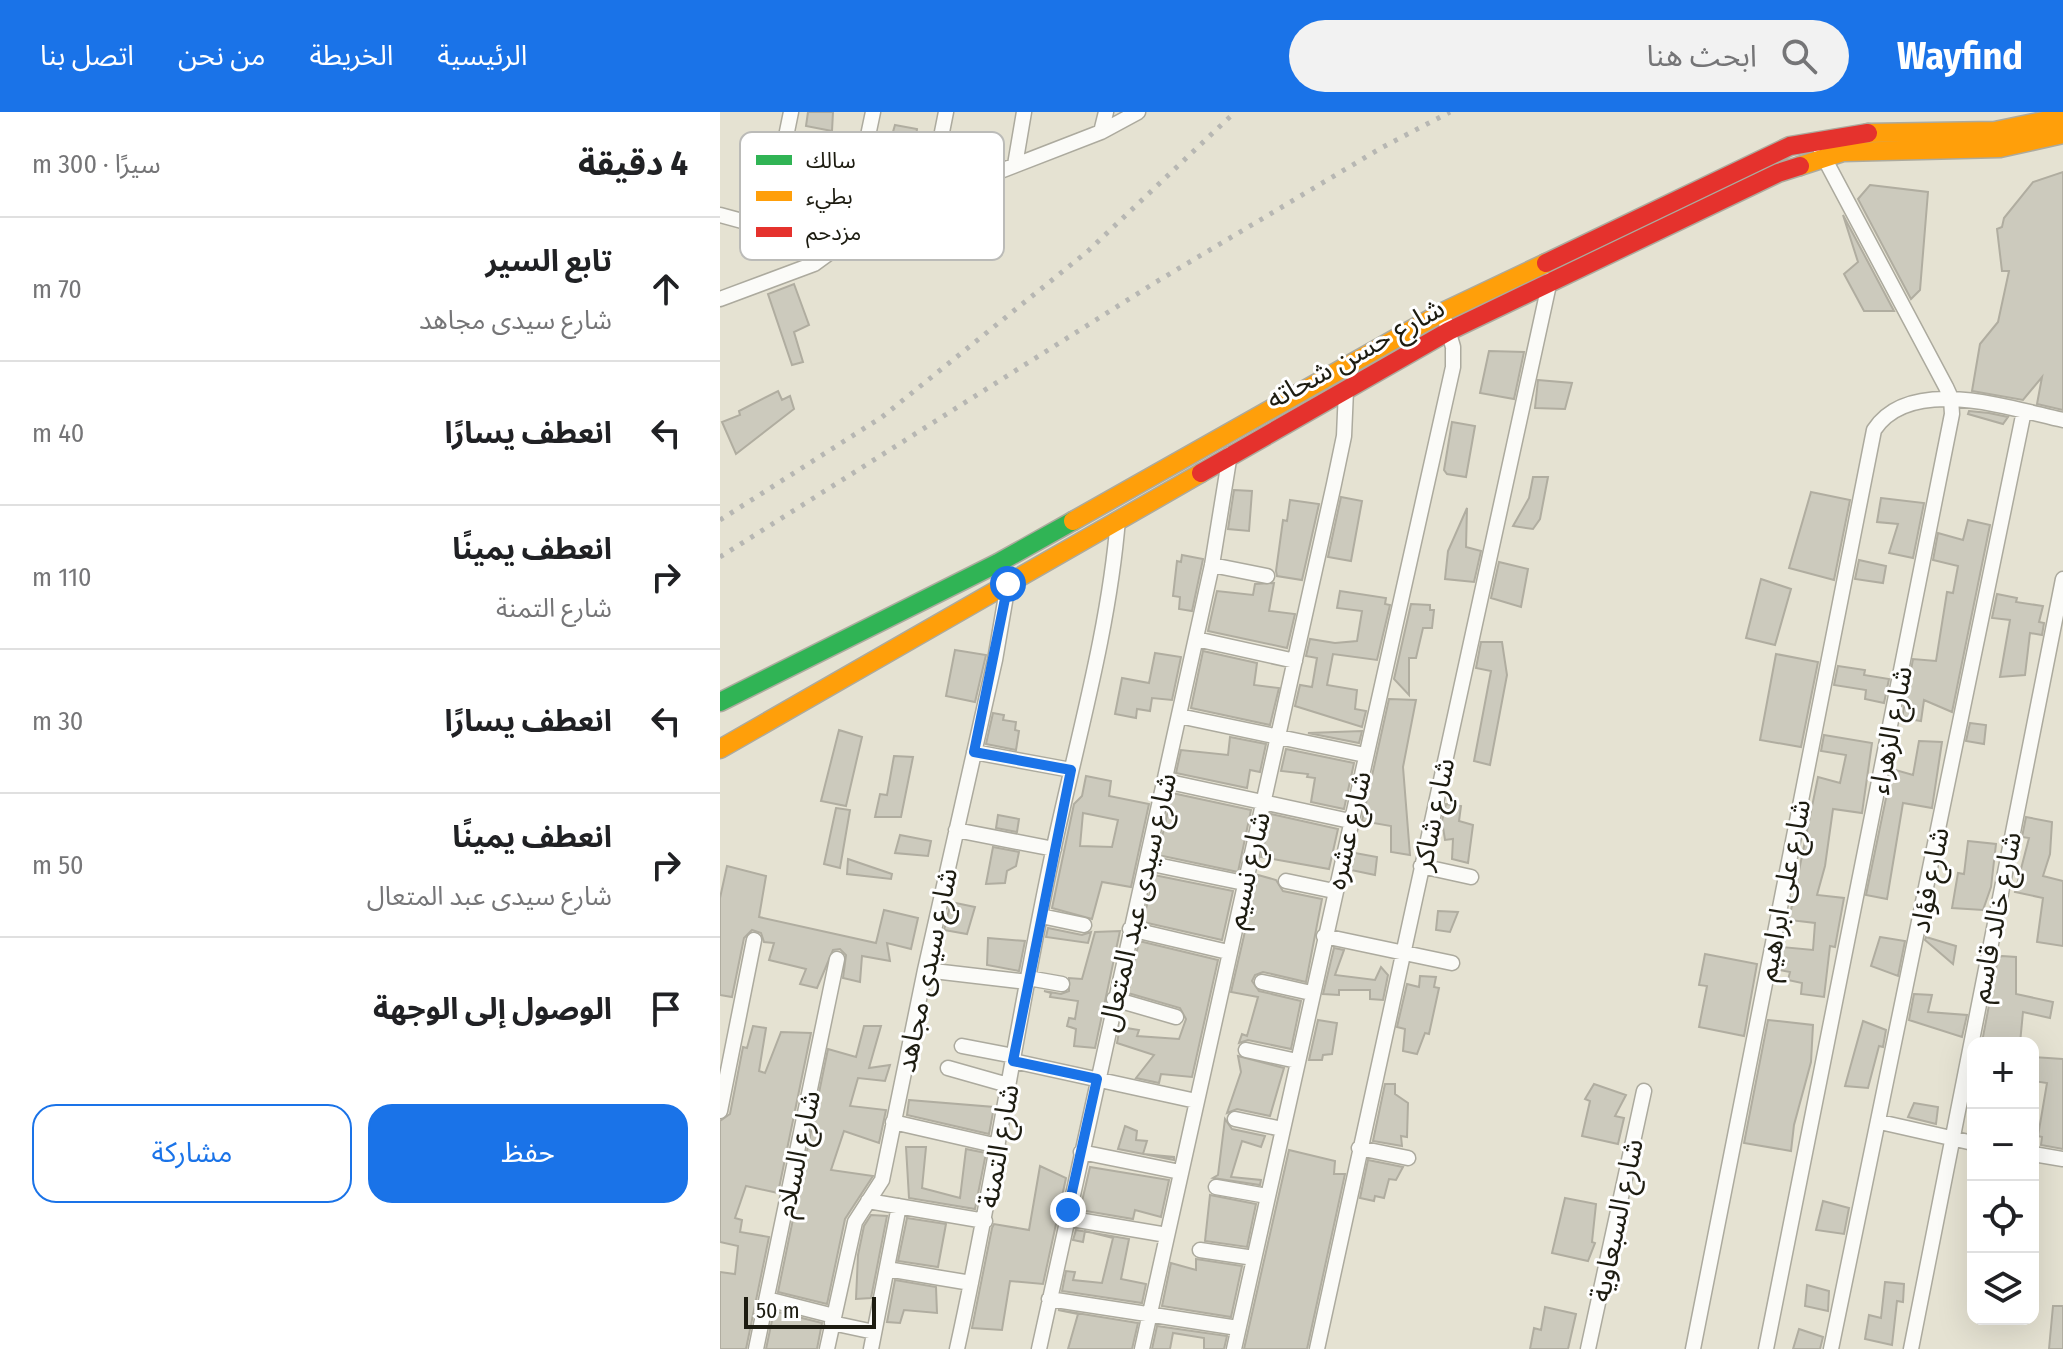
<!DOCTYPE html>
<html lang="ar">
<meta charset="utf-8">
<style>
:root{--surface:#fff;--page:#f2f2f2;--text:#202124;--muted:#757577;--line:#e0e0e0;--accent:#1a73e8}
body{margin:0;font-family:"Fira Sans Condensed","Noto Sans Arabic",sans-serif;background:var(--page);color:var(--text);direction:rtl}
.controls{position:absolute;right:24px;bottom:24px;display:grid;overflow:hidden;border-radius:16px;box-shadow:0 8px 32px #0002}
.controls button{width:72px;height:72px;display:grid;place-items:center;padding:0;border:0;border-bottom:2px solid var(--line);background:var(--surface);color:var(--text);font:40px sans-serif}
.scale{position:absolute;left:24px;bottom:20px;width:132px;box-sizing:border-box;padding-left:8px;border:4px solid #1d1c11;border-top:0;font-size:22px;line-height:28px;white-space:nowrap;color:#1d1c11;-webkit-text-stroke:6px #fff;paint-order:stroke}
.stop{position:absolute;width:24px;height:24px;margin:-18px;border:6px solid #1a73e8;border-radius:50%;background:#fff}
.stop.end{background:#1a73e8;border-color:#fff;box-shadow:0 2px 8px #0008}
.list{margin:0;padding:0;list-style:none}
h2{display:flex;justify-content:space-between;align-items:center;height:104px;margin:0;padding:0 32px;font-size:34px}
h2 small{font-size:26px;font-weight:400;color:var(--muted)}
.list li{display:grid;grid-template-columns:52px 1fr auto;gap:24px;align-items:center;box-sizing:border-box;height:144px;padding:0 32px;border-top:2px solid var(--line)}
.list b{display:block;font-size:30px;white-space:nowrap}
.list p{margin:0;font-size:26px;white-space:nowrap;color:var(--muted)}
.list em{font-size:26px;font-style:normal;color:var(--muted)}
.actions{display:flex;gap:16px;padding:24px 32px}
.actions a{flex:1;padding:18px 0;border:2px solid var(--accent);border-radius:24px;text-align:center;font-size:28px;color:var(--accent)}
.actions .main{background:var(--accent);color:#fff}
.icon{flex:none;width:44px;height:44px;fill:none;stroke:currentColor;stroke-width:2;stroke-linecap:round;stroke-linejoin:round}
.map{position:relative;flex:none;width:1343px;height:1237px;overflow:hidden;direction:ltr}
header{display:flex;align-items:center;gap:48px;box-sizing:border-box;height:112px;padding:0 40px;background:var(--accent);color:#fff}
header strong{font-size:38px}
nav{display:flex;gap:44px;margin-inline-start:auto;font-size:28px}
.search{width:560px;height:72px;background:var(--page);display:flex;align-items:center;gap:20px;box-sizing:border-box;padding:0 28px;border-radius:44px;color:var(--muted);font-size:30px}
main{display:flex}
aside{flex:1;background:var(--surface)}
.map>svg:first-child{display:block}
.building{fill:#cccabd;stroke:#b0ada0;stroke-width:2;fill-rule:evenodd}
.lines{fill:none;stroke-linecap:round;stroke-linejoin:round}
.street-casing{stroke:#acaa9e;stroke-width:17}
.fast-casing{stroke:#acaa9e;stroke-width:21}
.slow-casing{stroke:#acaa9e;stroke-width:21}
.jam-casing{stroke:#acaa9e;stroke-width:21}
.street{stroke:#fbfbf8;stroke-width:14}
.fast{stroke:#30b455;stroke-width:18}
.slow{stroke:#ff9f0a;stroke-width:18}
.jam{stroke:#e5322d;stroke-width:18}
.rail{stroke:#b7b7b3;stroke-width:5;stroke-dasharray:4 8;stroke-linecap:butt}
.route{stroke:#1a73e8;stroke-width:10}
.labels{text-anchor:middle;stroke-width:6;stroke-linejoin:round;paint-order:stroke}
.street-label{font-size:28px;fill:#1d1c11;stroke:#fff}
.key{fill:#fff;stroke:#bbbbb8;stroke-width:2}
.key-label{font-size:22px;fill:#1d1c11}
</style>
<header>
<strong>Wayfind</strong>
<div class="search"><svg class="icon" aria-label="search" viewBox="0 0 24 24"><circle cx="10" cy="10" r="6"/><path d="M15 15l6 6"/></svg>ابحث هنا</div>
<nav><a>الرئيسية</a><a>الخريطة</a><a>من نحن</a><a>اتصل بنا</a></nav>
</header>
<main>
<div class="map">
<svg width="1343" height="1237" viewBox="0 0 1343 1237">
<rect width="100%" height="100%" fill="#e5e2d2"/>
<path class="building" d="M88 0H113L112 19 86 14Z
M175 13 197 17 194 40 168 37Z
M1343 60V298L1317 292 1322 265 1303 288 1252 279 1260 232 1278 210 1289 159H1282L1277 117 1282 115 1284 106 1313 70Z
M1150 73 1208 80 1200 178 1191 187 1138 87Z
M1123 103 1174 199H1144L1124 162 1138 150Z
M74 172 89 213 74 220 83 250 72 253 48 182Z
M769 239 804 240 794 287 760 281Z
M818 268 852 271 845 297 815 296Z
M58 279 62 288 70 284 74 297 16 342 2 310 20 303 19 299Z
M1249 299 1269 301 1288 305 1283 312 1248 302Z
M732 310 755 314 746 365 727 362 724 358Z
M813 365H828L820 407 813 417 793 414 809 386Z
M514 378 532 379 529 419 508 417Z
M1091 380 1130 388 1114 468 1069 456Z
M621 385 642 389 631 449 608 445Z
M1161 386 1204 391 1193 446 1169 441 1178 412 1157 410Z
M570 388 599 392 582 468 557 464 556 459 563 408 567 409Z
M747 396 746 435 761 439 754 470 725 467 728 439Z
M1248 408 1270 413 1232 600 1204 588 1201 609 1182 606 1193 547 1216 549 1227 480 1233 481 1238 454 1213 448 1218 421 1243 428Z
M462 443 483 447 472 499 459 497 460 485 453 484 457 449 461 450Z
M1139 448 1166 454 1163 471 1135 467Z
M779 450 808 457 801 495 771 486Z
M1041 467 1071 477 1055 533 1026 526Z
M554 471 549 499 575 502 567 536 488 519 497 479 533 483 535 472Z
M620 479 666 486 665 492 670 493 657 548 613 542 607 573 637 578 635 597 646 599 642 615 575 594 580 573 592 575 597 546 586 544 590 527 615 531 637 529 642 499 617 496Z
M1277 482 1297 486 1296 490 1323 494 1319 510 1324 511 1322 523 1310 521 1305 563 1280 565 1290 508 1272 506Z
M691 492 710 493V498H714L712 516H703L696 546H689V583L674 567Z
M761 530H782L787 563 770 653 754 649 771 559 756 556Z
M235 538 266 543 255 590 226 584Z
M483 539 537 551 534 573 559 576 550 613 471 596Z
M435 541 461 545 452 588 432 586 430 599 417 597 416 606 395 602 402 566 429 571Z
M1056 542 1098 550 1081 635 1040 628Z
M1118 554 1145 558 1144 563 1169 567 1164 591 1145 587 1146 578 1114 573Z
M669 587 696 588 683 655 690 743 671 740V714L642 709Z
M273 601 284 603 283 608 296 610 295 618 299 619 296 638 266 632Z
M1250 611 1266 613 1264 632 1246 629Z
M119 618 142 625 126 694 101 689Z
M642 619 639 631 588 621Z
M1104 623 1152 631 1142 701 1113 697 1105 754 1097 783 1124 786 1115 835 1110 834 1104 885 1081 882 1082 871 1068 868 1070 860 1059 858 1062 835 1093 838 1095 811 1069 808 1098 665 1120 671 1126 643 1101 639Z
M510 625 546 632 540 660 530 658 527 676 456 661 461 638 508 643Z
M1199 629 1222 630 1212 696 1183 691 1167 787 1146 783 1172 657 1193 663Z
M566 637 634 651 624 697 591 690 595 666 587 665 588 662 561 659Z
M174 644 193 645 181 705H155L160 682 167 683Z
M366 664 391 669 389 684 429 692 411 775 382 770 372 807 332 796 354 692 362 684ZM363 701 398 708 392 735 360 734Z
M452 681 531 698 518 760 438 743Z
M726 692 741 694 739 709 753 713 748 751 732 747 733 727 725 728 722 709Z
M116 696 130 698 120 756 104 752Z
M551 702 618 717 609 757 541 745Z
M278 703 299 707 297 720 276 716Z
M1306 705 1332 710 1330 742 1323 764 1343 769V834L1317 830 1323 786 1295 780 1309 726 1302 725Z
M180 723 211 729 208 744 175 741Z
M1248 729 1276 732 1271 775 1263 798 1232 796 1238 761 1244 762Z
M273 735 299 740 296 754 287 759 285 771 266 772Z
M635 741 657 745 655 763 631 758Z
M128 747 172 762 171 767 127 762Z
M7 754 46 764 39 805 156 831 164 798 198 806 191 837 167 831 170 849 142 844 140 870 123 866 126 843 120 837 113 838 97 876 80 872 86 857 49 848 54 831 44 830 41 821 32 818 24 826 12 885 0 883V786Z
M434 763 513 779 502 828 423 810Z
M538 763 556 768 563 779 602 787 586 870 543 860 535 863 532 869 539 879 581 889 571 937 528 928 519 931 522 922 527 924 538 885 511 880Z
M231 790 255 795 247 822 224 818Z
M718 799 738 800 730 820 716 818Z
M328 816 362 823 371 820 368 831 326 825Z
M400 819 375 936 354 934 356 917 347 914 349 906 355 907 358 889 330 885 331 881 324 879 341 882 349 879V866L362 867 375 820Z
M1160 825 1185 829 1178 864 1151 854Z
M1206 825 1236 834 1233 852 1205 828Z
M268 826 305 829 299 859 267 853Z
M419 829 498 848 472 965 441 962 439 971 416 966 434 943 397 931 400 915 419 918 417 924 459 927 466 907 460 896 408 881Z
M614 836 624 838 615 863 655 868 661 855 668 863 663 888 650 887V878H619V883L603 882Z
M985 842 1037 852 1024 924 979 915 987 874 979 873Z
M1282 844 1296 845V882L1333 890 1330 906 1303 900 1300 931 1262 930 1278 846Z
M700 864 716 865 714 875 719 876 709 922 705 921 697 942 683 939 685 917 677 915 687 872 699 875Z
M1194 882 1212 883 1208 900 1247 903 1242 925 1189 908Z
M598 908 617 911 612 942 603 943 602 948H589Z
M1048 908 1093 913 1091 950 1074 1013 1071 1039 1024 1031Z
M1143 909 1166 918 1163 935 1159 934 1148 976 1125 974Z
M33 914 46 916 39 959 45 961 61 920 91 921 58 1081 26 1074 15 1106 22 1108 20 1120 49 1125 26 1237H0V1160L15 1162 18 1134 0 1130V1009L10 1002 23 935 27 936Z
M144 914H161L149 956 170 953 165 969 138 966 130 994 166 998 159 1031 124 1019 111 1058 153 1064 125 1107 107 1192 58 1180 108 937 136 945Z
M518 944 564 956 550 1004 517 997 507 1001 521 960Z
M1313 945 1343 947V1037L1321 1033 1322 1025 1318 1024 1327 971 1313 969Z
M665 972H675V982L688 991 687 1025 681 1024 682 1034 653 1029Z
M874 972 906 983 895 1004 904 1006 898 1032 862 1024 870 989 865 987Z
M189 988 274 995 269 1022 187 1003Z
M1194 991 1218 995 1216 1012 1188 1005Z
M505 1007 512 1017 545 1024 541 1035 522 1029 511 1065 541 1068 540 1073 493 1066 498 1063Z
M405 1014 417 1019 416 1028 427 1029 423 1042 454 1045V1048L398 1037Z
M186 1035H206L202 1076 240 1086 246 1037 266 1041 255 1097 189 1086Z
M569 1038 615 1049 614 1062H625L587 1237H524Z
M648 1048 683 1055 676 1068 669 1067 664 1086 655 1084 654 1089 640 1086Z
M320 1054 346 1066 323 1172 290 1169 282 1218 252 1216 272 1116 274 1112 309 1118Z
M370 1055 449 1068 441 1105 415 1098 413 1107 360 1098Z
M490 1083 536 1092 527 1135 485 1129Z
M845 1086 876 1092 872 1130 875 1131 868 1149 832 1141Z
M1103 1089 1129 1096 1124 1122 1096 1118Z
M151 1103 167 1104 151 1186 136 1187 138 1143 144 1114Z
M187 1106 226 1112 218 1155 178 1149Z
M356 1118 409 1127 401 1167 426 1172 422 1191 342 1179 346 1159 355 1160 353 1168 382 1171 393 1126 365 1119 363 1130 353 1128Z
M476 1147 522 1154 511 1205 442 1194 451 1151 476 1158Z
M175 1168 216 1175 217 1201 184 1198 180 1211 167 1210Z
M1165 1170 1184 1172 1183 1190 1177 1189 1172 1233 1145 1227 1149 1203 1161 1206Z
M1087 1173 1109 1179 1108 1199 1085 1194Z
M1333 1194H1343V1237H1329Z
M825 1195 856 1202 848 1237H810L814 1216 821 1218Z
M338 1198 418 1211 412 1237H348L358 1202Z
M54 1199 102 1211 97 1237H46Z
M437 1214 507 1224 504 1237H484V1226L453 1221 450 1237H432Z
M1079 1217 1103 1225 1100 1237H1073Z"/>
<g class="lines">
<defs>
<path id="street" d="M381 20 386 0
M295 53 304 0
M209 85 226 0
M0 103 74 123 128 118 381 20 418 0
M47 117 71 0
M128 118 153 0
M0 187 94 152 145 115
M492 453 547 464
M476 527 575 549
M459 604 645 643
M254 640 351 658
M445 669 630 709
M236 718 334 737
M427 751 524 771
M701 754 751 765
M566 769 614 779
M321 804 364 813
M410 817 508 840
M604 824 732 851
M205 858 308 870
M308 866 342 872
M542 870 591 881
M394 887 456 905
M242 934 294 944
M526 938 577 949
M293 949 476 989
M228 956 288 973
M0 999 34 828
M515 1007 562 1017
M173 1010 278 1034
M1160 1010 1253 1031
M639 1036 688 1046
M361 1040 460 1060
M1313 1042 1343 1047
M496 1075 547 1084
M148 1089 265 1109
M346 1106 447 1123
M480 1138 534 1146
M167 1157 251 1171
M47 1187 114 1204
M329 1187 518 1216
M112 1211 154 1220
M36 1237 117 847
M107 1237 135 1110 162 1068 205 858 275 548 288 472
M151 1237 179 1094
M237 1237C274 1071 298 902 334 735 357 628 389 518 398 407
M319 1237 492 453 510 342
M422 1237 614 372 624 324 626 278
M514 1237 733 255V235L726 211
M597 1237 830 168
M868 1237 924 979
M973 1237 1154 318C1191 262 1292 297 1343 308
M1046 1237 1232 302 1231 286 1226 275 1101 40
M1111 1237 1304 299
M1191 1237 1343 467"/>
<path id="fast" d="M0 590 278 451 353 409"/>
<path id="slow" d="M1148 21 1275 19 1343 5
M1080 54 1123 40 1280 36 1343 22
M353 409 721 201 826 151
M0 637 481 361"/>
<path id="jam" d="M826 151 1070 34 1148 21
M481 361 729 219 1058 61 1080 54"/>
</defs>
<use href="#street" class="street-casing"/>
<use href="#fast" class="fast-casing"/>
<use href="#slow" class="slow-casing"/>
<use href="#jam" class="jam-casing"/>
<use href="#street" class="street"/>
<use href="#fast" class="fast"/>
<use href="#slow" class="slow"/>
<use href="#jam" class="jam"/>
<path class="rail" d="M0 408 162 305 368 139 515 0
M0 445 436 170 661 36 730 0"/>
</g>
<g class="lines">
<path class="route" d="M288 472 254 640 351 658 293 949 377 967 348 1098"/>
</g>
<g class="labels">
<g class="street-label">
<text transform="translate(635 241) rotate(-29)" y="10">شارع حسن شحاته</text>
<text transform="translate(1170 618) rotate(-79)" y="10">شارع الزهراء</text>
<text transform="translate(713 702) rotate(-78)" y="10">شارع شاكر</text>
<text transform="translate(628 718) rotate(-77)" y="10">شارع عشره</text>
<text transform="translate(527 758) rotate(-77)" y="10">شارع نسيم</text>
<text transform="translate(1209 768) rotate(-79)" y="10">شارع فؤاد</text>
<text transform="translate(1063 778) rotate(-79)" y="10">شارع على ابراهيم</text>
<text transform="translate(417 790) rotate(-77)" y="10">شارع سيدى عبد المتعال</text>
<text transform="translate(1275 805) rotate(-79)" y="10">شارع خالد قاسم</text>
<text transform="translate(206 858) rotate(-78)" y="10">شارع سيدى مجاهد</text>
<text transform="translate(278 1034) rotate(-80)" y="10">شارع التمنة</text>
<text transform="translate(77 1042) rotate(-78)" y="10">شارع السلام</text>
<text transform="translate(896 1108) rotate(-78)" y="10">شارع السبعاوية</text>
</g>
</g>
<rect x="20" y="20" width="264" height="128" rx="12" class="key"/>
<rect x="36" y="43" width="36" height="10" fill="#30b455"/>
<rect x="36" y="79" width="36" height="10" fill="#ff9f0a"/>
<rect x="36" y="115" width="36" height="10" fill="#e5322d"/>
<g class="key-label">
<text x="86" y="56">سالك</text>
<text x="86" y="92">بطيء</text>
<text x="86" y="128">مزدحم</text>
</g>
</svg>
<div class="controls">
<button>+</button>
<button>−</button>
<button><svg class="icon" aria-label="locate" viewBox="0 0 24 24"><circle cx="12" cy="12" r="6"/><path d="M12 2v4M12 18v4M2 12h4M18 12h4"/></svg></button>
<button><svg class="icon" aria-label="layers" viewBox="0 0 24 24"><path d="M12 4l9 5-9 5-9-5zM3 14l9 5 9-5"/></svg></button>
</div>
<div class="scale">50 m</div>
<div class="stop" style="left:288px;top:472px"></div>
<div class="stop end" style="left:348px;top:1098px"></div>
</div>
<aside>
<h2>4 دقيقة<small>سيرًا · 300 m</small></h2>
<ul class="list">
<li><svg class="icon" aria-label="ahead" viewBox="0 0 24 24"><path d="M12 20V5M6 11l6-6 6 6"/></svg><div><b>تابع السير</b><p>شارع سيدى مجاهد</p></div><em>70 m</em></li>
<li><svg class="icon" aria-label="left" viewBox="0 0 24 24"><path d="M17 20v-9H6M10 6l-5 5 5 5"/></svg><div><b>انعطف يسارًا</b></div><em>40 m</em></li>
<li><svg class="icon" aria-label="right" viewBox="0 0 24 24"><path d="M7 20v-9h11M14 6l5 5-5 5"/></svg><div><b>انعطف يمينًا</b><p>شارع التمنة</p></div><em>110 m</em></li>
<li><svg class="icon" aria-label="left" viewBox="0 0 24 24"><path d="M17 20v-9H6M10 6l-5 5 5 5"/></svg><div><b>انعطف يسارًا</b></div><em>30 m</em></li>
<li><svg class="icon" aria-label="right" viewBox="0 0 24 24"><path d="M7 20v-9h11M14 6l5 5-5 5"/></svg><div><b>انعطف يمينًا</b><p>شارع سيدى عبد المتعال</p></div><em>50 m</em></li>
<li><svg class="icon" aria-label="arrive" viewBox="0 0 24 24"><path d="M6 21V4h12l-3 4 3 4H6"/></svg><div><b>الوصول إلى الوجهة</b></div></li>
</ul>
<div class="actions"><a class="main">حفظ</a><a>مشاركة</a></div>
</aside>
</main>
